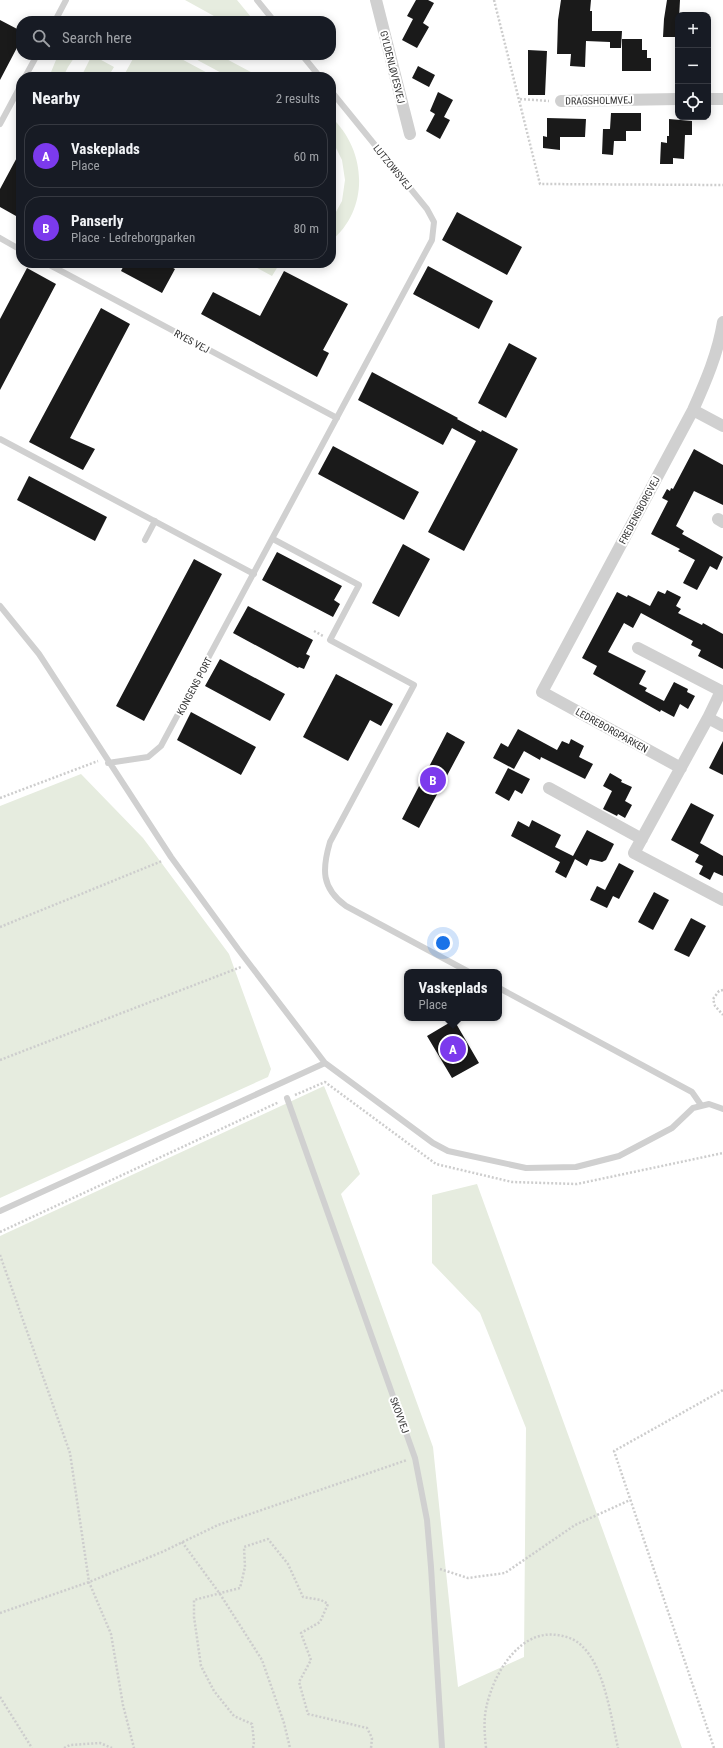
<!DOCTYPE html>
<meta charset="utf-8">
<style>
:root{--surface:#171b24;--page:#242831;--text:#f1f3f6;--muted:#9ea1a6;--line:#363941;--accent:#7c3aed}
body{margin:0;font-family:"Roboto Condensed",sans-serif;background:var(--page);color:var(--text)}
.controls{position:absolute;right:12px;top:12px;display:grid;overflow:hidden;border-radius:8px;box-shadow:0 2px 10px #0003}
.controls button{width:36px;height:36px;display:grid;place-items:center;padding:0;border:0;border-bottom:1px solid var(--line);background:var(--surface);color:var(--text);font:20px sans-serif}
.you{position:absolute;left:443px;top:943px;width:14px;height:14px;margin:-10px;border:3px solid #fff;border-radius:50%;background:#1a73e8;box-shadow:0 0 0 6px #1a73e833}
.badge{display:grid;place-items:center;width:26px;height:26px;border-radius:50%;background:var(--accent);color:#fff;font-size:13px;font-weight:700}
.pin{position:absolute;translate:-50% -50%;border:2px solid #fff;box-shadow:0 1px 4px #0006}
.popup{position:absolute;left:404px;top:969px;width:98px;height:52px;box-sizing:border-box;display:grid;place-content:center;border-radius:8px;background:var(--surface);filter:drop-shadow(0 1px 3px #0005);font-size:13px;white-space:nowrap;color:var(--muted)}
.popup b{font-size:15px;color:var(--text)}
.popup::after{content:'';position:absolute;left:50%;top:100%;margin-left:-8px;border:8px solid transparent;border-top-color:var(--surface)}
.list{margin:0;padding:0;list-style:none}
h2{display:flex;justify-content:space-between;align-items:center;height:52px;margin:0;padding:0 16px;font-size:17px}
h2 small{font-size:13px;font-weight:400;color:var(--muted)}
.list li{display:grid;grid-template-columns:26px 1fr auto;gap:12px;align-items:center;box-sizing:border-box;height:64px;margin:0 8px 8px;padding:0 8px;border:1px solid var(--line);border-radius:16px}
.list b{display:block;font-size:15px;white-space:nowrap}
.list p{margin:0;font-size:13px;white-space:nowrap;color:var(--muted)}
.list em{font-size:13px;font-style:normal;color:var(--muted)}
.icon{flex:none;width:22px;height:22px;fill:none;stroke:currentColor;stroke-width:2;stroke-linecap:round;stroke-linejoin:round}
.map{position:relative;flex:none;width:723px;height:1748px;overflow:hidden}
.search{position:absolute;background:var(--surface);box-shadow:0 2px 10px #0003;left:16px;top:16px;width:320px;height:44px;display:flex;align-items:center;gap:10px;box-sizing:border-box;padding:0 14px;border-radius:16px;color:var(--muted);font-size:15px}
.panel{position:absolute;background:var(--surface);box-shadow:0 2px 10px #0003;left:16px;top:72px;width:320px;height:196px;border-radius:16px}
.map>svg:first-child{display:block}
.green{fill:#e6ecdf}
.building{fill:#1a1a1a}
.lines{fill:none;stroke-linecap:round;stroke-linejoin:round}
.path{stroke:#cdcdcd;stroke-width:2.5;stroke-dasharray:2 2;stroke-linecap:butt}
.lane{stroke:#d0d0d0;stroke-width:6}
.street{stroke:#d0d0d0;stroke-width:12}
.labels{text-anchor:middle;stroke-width:4;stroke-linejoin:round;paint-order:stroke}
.street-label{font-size:10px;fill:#333;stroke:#fff}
</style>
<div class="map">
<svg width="723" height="1748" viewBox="0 0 723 1748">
<rect width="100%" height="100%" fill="#fff"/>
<path class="green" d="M185 0H237L251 17 250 21H223Z
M58 55H76L68 67 63 77H49Z
M92 55 114 67 108 77H81Z
M135 55H174L215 77H123Z
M188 55H219L260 77H229Z
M331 117C367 150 370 209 331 241V221L342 201 345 180 342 160 331 138Z
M248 263H280L272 276Z
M81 774 143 838 229 954 271 1069 268 1077 0 1198V806Z
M324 1086 360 1174 341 1194 433 1447 458 1687 524 1657 526 1428 480 1313 432 1263V1195L477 1184 682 1748H0V1236Z"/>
<path class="building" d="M416 0H428L434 3 423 23 429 27 417 48 402 40 413 19 407 16Z
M561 0H591L590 11H592V31H622L621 48H610V42L586 41 585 67 570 66 571 54H557L558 20Z
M667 0H680L678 37H663L664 19Z
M0 20 21 31V40L0 80Z
M622 39H642V50H647V58H651V71H622Z
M528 50 547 51 545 95H528Z
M418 66 435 75 429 87 412 78Z
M438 92 453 100 444 117 450 120 440 139 426 131 435 114 430 111Z
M611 113H641V131H626V141H614L613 155 602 154 603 129H610Z
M547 118 586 119 585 137H560V150L543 148V136L547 137Z
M669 119 692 121V135H685L684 159 673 158V164H660L661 142 667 143V136H669Z
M21 150V206L16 216 0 207V189Z
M457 212 522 247 507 275 442 240Z
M125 263H164L175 269 162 293 121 271Z
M428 266 493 301 479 329 413 294Z
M27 268 56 284 0 390V319Z
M284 271 348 304 323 350 329 353 317 377 201 314 213 292 260 316Z
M101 308 130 324 70 438 95 449 83 470 29 442Z
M509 343 537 358 506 418 478 403Z
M372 372 458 418 457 419 481 432 482 430 518 449 464 551 428 532 476 441 452 428 443 445 358 400Z
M333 446 419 492 404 520 318 474Z
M694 449 723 465V505L694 491 676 526 684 531 682 534 723 557 717 570 710 566 697 590 683 583 695 560 678 551 680 549 651 534 668 501 662 498 667 489 670 491 671 488 673 489Z
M29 476 107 517 95 541 17 500Z
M403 544 430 559 399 617 372 603Z
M277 552 342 586 334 600 340 604 333 617 262 580Z
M194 559 222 574 144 721 116 706Z
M667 590 681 597 676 606 681 609 678 613 702 625 703 623 723 634V669L698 656 701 650 691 645 693 641 641 613 633 628 624 623 608 652 646 671 639 684 647 688 645 691 664 701 674 682 688 689 687 692 695 696 688 709 680 704 674 717 661 710 660 712 593 674 597 666 582 658 617 592 627 597 628 595 650 606 658 591 665 594Z
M248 606 313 640 306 654 310 656 304 669 299 667 298 668 233 633Z
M220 659 285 694 270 721 205 686Z
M336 674 393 704 381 726 370 720 348 761 303 737Z
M191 712 256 747 241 775 177 740Z
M518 729 557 750 562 741 569 744 571 739 584 746 579 757 593 764 585 779 541 757 540 760 524 751 514 769 493 758 501 743 508 747Z
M447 732 465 742 419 828 402 819Z
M723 741V775L709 768Z
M508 768 530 779 522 794 515 790 509 801 495 793Z
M610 773 622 780 621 782 632 787 625 801 632 805 625 818 618 814 617 816 603 809 612 791 603 786Z
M691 803 714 815 700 843 723 856V876L714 872 710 880 699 874 703 866 695 862 699 855 671 840Z
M532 820 561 835 555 847 573 856 587 830 614 844 606 860 602 862 590 859 587 866 575 859 566 878 555 872 560 862 511 836 518 821 529 827Z
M619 863 634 871 619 899 613 896 607 908 590 900 597 886 605 890Z
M654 892 669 900 653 930 638 922Z
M691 918 706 926 689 957 674 950Z
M454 1020 479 1063 452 1078 427 1036Z"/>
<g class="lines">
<path class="path" d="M494 0 540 184 723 185
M520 99 549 101
M314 631 323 636
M0 798 98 761
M0 927 162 861
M723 990 719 991 713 999 715 1006 723 1015
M0 1060 241 967
M295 1095 325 1082 436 1164 512 1182 577 1184 723 1153
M0 1232 279 1102
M0 1255 70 1453 89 1582 111 1634 123 1705 134 1748
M182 1542 220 1594 262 1660 284 1723 290 1748
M440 1569 468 1578 505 1573 575 1525 630 1500
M0 1613 89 1582 162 1552 218 1525 407 1460
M0 1697 32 1748
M64 1748 70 1745 100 1743 112 1748
M253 1748 254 1742 252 1724 234 1716 214 1691 201 1666 194 1617V1600L240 1588 245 1567 244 1547 268 1539 288 1564 303 1597 321 1600 328 1604 320 1622 301 1633 311 1660 299 1682 308 1714 367 1728 372 1738 371 1748
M486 1748C484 1728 483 1714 490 1694 499 1666 523 1630 557 1635 566 1636 575 1639 582 1646 605 1668 611 1718 618 1748
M714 1748 614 1451 723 1390"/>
<path class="lane" d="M257 0 274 21
M55 21 66 0
M302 55 320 77
M25 77 37 55
M0 124 21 85
M0 238 21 250
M46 263 337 418
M0 439 254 574
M273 539 359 585 330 640 414 685 330 842C322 869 321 888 346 906L469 972
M145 540 155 521
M0 606 39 654 171 857 238 949 325 1063 433 1143 448 1151 526 1168 576 1167 619 1156 672 1128 693 1108 709 1104 723 1109
M108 763 148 757 161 746 432 240 434 222 427 209 331 91
M499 988 692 1092 701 1105
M287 1098 415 1458 427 1520 431 1567 442 1748
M0 1211 325 1063"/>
<path class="street" d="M376 0 410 134
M708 99H723
M561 101 678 99
M693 410 723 426
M718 519 723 522
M638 648 721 691 708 718
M723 726 708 718 634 853 723 900
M681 768 542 692 693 410C706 381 718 353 723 322
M549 788 642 839"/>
</g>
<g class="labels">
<g class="street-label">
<text transform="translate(393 67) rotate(76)" y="4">GYLDENLØVESVEJ</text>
<text transform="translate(599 100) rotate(-1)" y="4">DRAGSHOLMVEJ</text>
<text transform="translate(393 167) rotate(51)" y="4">LUTZOWSVEJ</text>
<text transform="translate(192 341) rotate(28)" y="4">RYES VEJ</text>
<text transform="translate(639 510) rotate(-62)" y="4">FREDENSBORGVEJ</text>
<text transform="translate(194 686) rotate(-62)" y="4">KONGENS PORT</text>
<text transform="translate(612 730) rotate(29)" y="4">LEDREBORGPARKEN</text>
<text transform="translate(400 1415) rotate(70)" y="4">SKOVVEJ</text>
</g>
</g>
</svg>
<div class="controls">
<button>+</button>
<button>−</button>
<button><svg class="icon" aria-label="locate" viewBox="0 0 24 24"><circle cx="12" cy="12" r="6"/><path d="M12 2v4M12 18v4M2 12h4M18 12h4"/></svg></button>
</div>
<div class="you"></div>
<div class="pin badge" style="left:453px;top:1049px">A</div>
<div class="popup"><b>Vaskeplads</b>Place</div>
<div class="pin badge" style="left:433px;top:780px">B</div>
<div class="search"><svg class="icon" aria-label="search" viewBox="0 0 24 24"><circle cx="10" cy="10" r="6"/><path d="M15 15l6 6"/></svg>Search here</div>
<section class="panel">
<h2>Nearby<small>2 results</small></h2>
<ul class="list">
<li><span class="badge">A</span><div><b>Vaskeplads</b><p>Place</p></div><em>60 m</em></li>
<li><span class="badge">B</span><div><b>Panserly</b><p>Place · Ledreborgparken</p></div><em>80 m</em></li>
</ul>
</section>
</div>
